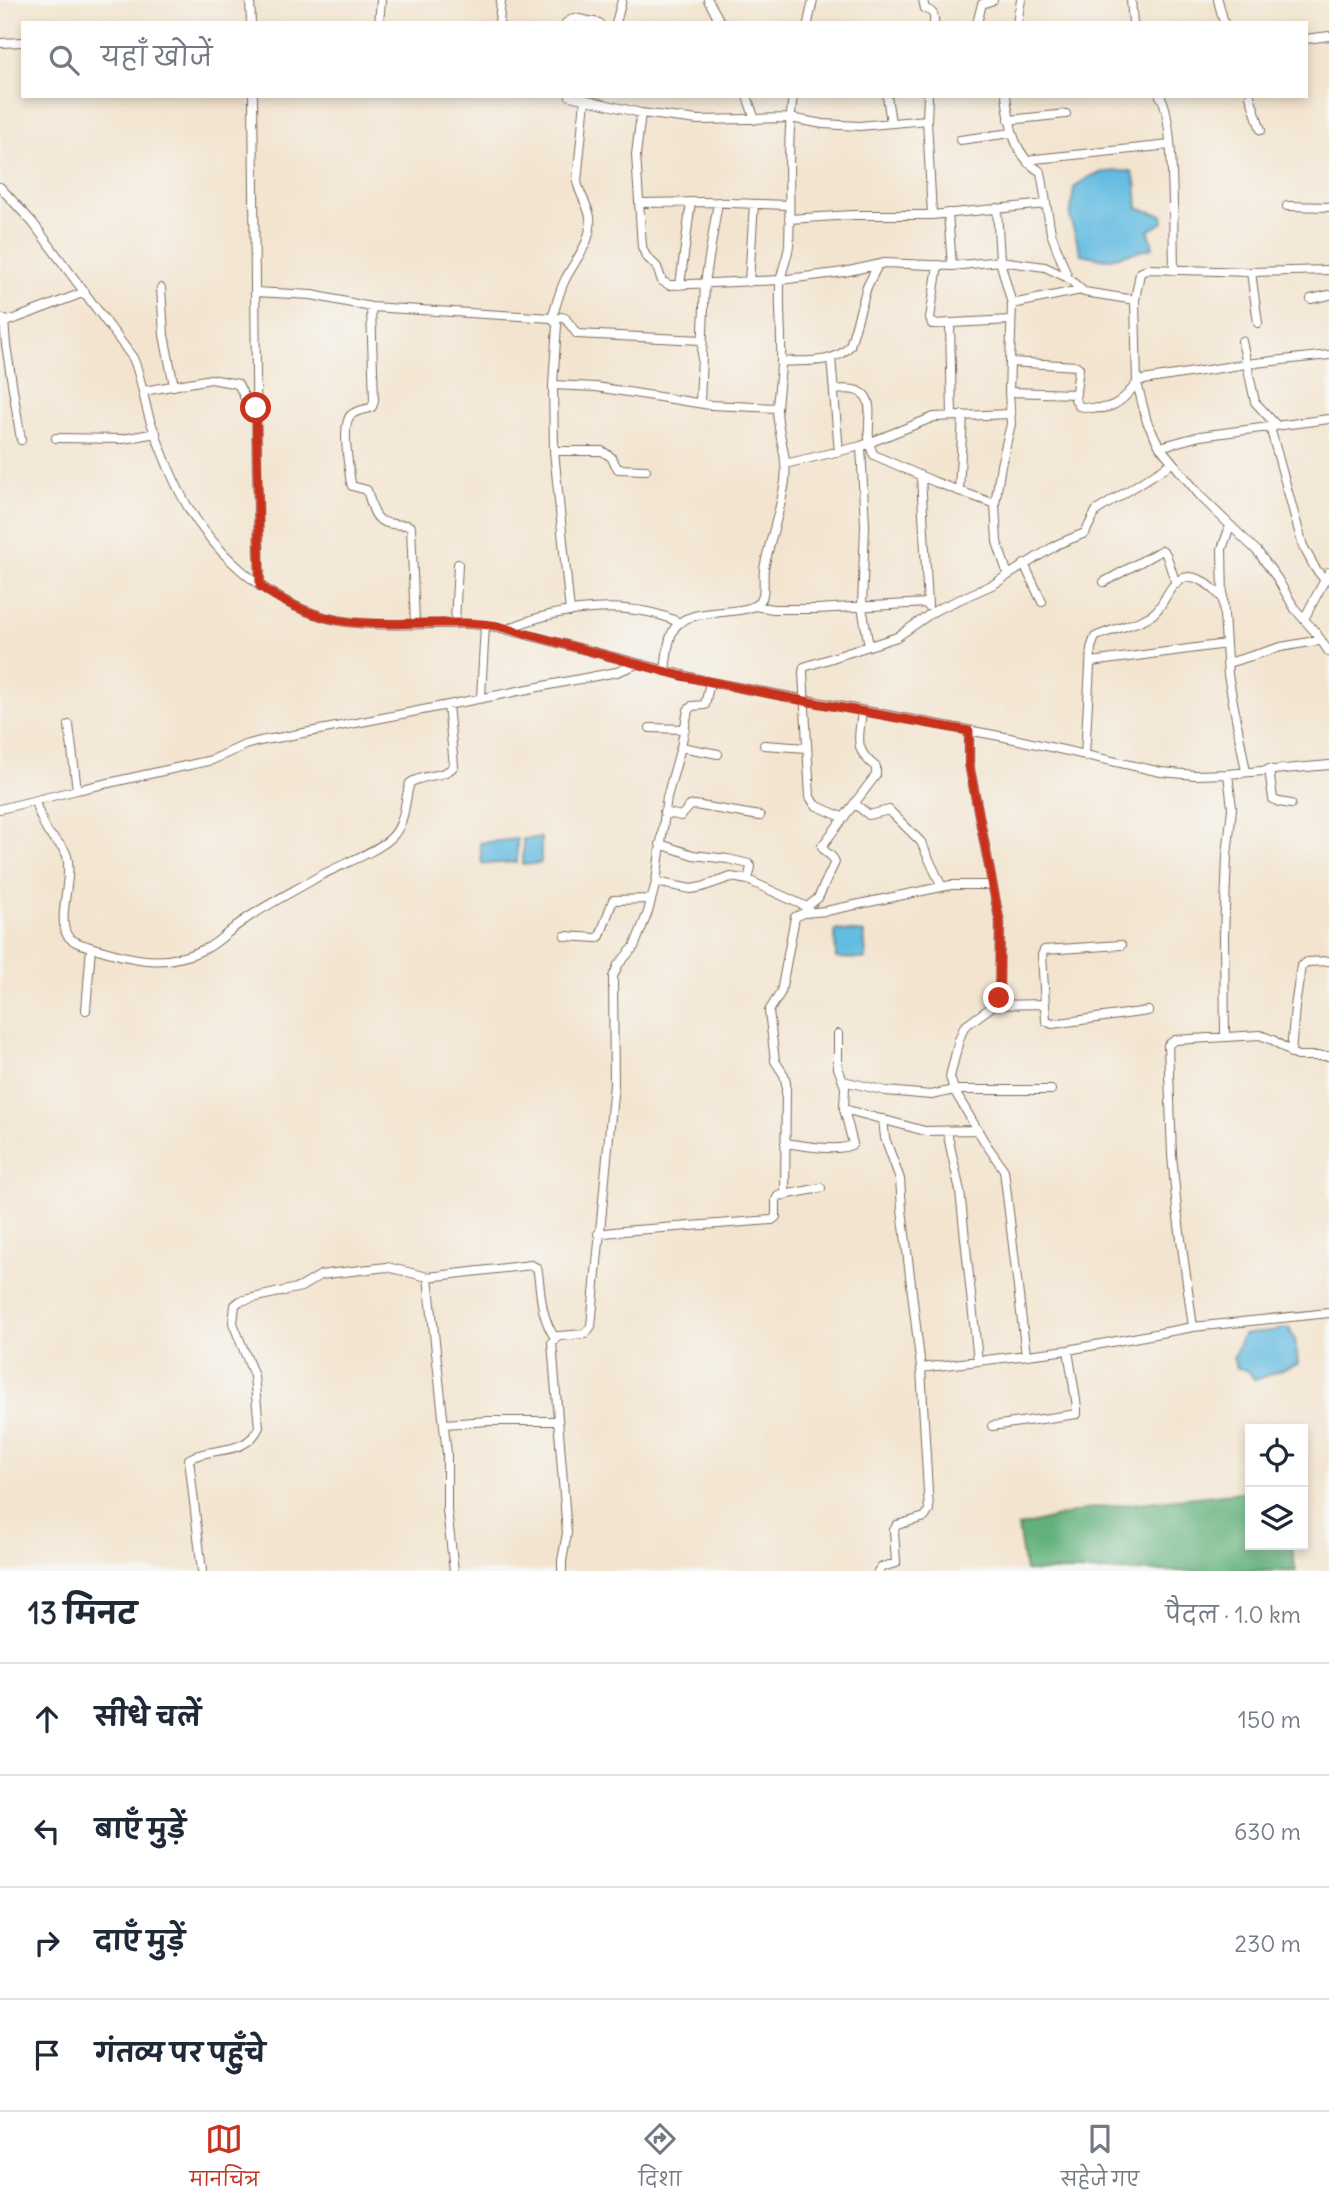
<!DOCTYPE html>
<html lang="hi">
<meta charset="utf-8">
<style>
:root{--surface:#fff;--page:#f6f6f7;--text:#1f2937;--muted:#747a83;--line:#e0e1e3;--accent:#c8321e}
body{margin:0;font-family:Delius,"Playpen Sans Deva",sans-serif;background:var(--page);color:var(--text)}
.controls{position:absolute;right:21px;bottom:21px;display:grid;overflow:hidden;border-radius:0px;box-shadow:0 4px 10px #0003}
.controls button{width:63px;height:63px;display:grid;place-items:center;padding:0;border:0;border-bottom:2px solid var(--line);background:var(--surface);color:var(--text);font:35px sans-serif}
.stop{position:absolute;width:21px;height:21px;margin:-16px;border:5px solid #c8321e;border-radius:50%;background:#fff}
.stop.end{background:#c8321e;border-color:#fff;box-shadow:0 2px 7px #0008}
.list{margin:0;padding:0;list-style:none}
h2{display:flex;justify-content:space-between;align-items:center;height:91px;margin:0;padding:0 28px;font-size:30px}
h2 small{font-size:23px;font-weight:400;color:var(--muted)}
.list li{display:grid;grid-template-columns:46px 1fr auto;gap:21px;align-items:center;box-sizing:border-box;height:112px;padding:0 28px;border-top:2px solid var(--line)}
.list b{display:block;font-size:26px;white-space:nowrap}
.list em{font-size:23px;font-style:normal;color:var(--muted)}
.icon{flex:none;width:38px;height:38px;fill:none;stroke:currentColor;stroke-width:2;stroke-linecap:round;stroke-linejoin:round}
.map{position:relative;flex:none;width:1329px;height:1571px;overflow:hidden}
.search{position:absolute;background:var(--surface);box-shadow:0 4px 10px #0003;left:21px;right:21px;top:21px;height:77px;display:flex;align-items:center;gap:18px;box-sizing:border-box;padding:0 24px;border-radius:0px;color:var(--muted);font-size:26px}
.sheet{height:539px;background:var(--surface)}
nav{display:flex;justify-content:space-around;align-items:center;box-sizing:border-box;height:98px;border-top:2px solid var(--line);background:var(--surface);font-size:19px;color:var(--muted)}
nav a{display:grid;justify-items:center;gap:4px}
nav .on{color:var(--accent)}
.map>svg:first-child{display:block}
.forest{fill:#62b17c;stroke:#4e6e4d;stroke-width:2}
.water{fill:#64bce1;stroke:#507380;stroke-width:2}
.lines{fill:none;stroke-linecap:round;stroke-linejoin:round}
.minor-casing{stroke:#7b6b5c;stroke-width:10}
.minor{stroke:#fff;stroke-width:8}
.route{stroke:#c8321e;stroke-width:9}
</style>
<div class="map">
<svg width="1329" height="1571" viewBox="0 0 1329 1571">
<rect width="100%" height="100%" fill="#f6f6f2"/>
<filter id="ink" filterUnits="userSpaceOnUse"><feTurbulence type="fractalNoise" baseFrequency=".0143" numOctaves="2"/><feDisplacementMap in="SourceGraphic" scale="14" xChannelSelector="R" yChannelSelector="G"/><feConvolveMatrix kernelMatrix="1 2 1 2 8 2 1 2 1" color-interpolation-filters="sRGB"/></filter>
<filter id="wash" filterUnits="userSpaceOnUse"><feTurbulence type="fractalNoise" baseFrequency=".00686" numOctaves="4" result="noise"/><feDisplacementMap in="SourceGraphic" scale="28" xChannelSelector="R" yChannelSelector="G"/><feGaussianBlur stdDeviation="1.57" result="paint"/><feColorMatrix in="noise" values="0 0 0 0 0 0 0 0 0 0 0 0 0 0 0 0 0 1.4 0 .05"/><feComposite in="paint" operator="in"/></filter>
<g filter="url(#wash)">
<rect width="100%" height="100%" fill="#f3e4cf"/>
<path class="forest" d="M1250 1491V1545H1291L1296 1571H1025L1018 1527 1093 1508Z"/>
<path class="water" d="M1131 171 1136 182 1138 208 1162 215 1163 222 1149 231 1153 248 1106 259 1081 254 1070 218 1074 188C1095 169 1105 172 1131 171Z
M541 838V863L523 865V839Z
M517 839V862L482 864 480 843Z
M835 930 864 933 866 959 836 958Z
M1289 1328 1295 1340 1298 1364 1255 1380 1247 1370 1237 1368 1233 1358 1243 1335Z"/>
</g>
<g filter="url(#ink)">
<g class="lines">
<defs>
<path id="minor" d="M250 0 251 23
M708 0 721 23
M923 0 925 9C933 11 935 15 934 23
M1131 0 1133 23
M1218 0 1224 23
M379 23 381 0
M499 23 501 0
M566 23 574 18 599 23
M616 23 622 0
M808 23 813 0
M977 23 982 4 993 0
M1017 23 1021 0
M1306 39 1329 36
M0 43 23 42
M253 96 257 470 260 586
M570 96 641 113 698 120 790 118 823 124 859 126 927 120
M747 96 755 120
M887 96 891 123
M928 96 927 120 932 215
M1006 96C1010 126 1013 155 1041 172L1051 233 1068 278
M1160 96C1175 113 1173 240 1174 270
M1250 96 1261 130
M641 113 636 155 642 247 646 256 657 267 662 281 669 285 780 280 844 272 885 263 952 266 1000 261 1045 267 1068 278 1084 292 1135 300
M1009 120 1066 114
M960 140 1011 133
M1028 163 1035 159 1170 145
M0 187 33 223 133 358C142 378 143 399 150 420 161 450 174 485 191 512 226 566 283 613 348 622 397 629 448 619 497 627L710 682 1005 737 1161 772 1195 775 1228 774 1329 765
M639 203 705 202 788 205
M1287 206 1329 207
M997 208 1000 261 1012 304 1009 392 1011 424 1001 465 995 504 997 542 1008 575
M948 213 952 266
M789 219 852 215H932L1046 204
M938 265 930 318 932 324 1011 320
M1329 270 1251 272 1148 269 1140 273 1135 300 1137 383 1147 422 1160 447 1202 498 1258 552 1277 578 1295 609 1316 633 1329 652
M1251 272 1258 323
M749 282 754 204
M680 285 691 202
M161 288 164 335 174 386
M255 292 312 295 371 307 552 318 557 325 553 385 554 451 570 612
M1311 299 1329 295
M1012 304 1081 290
M371 307 374 401 372 407C366 410 356 410 351 415 341 423 349 470 351 483L352 486 367 490C376 519 374 524 407 525L411 527 415 623
M0 318 8 321 17 318 85 292
M552 318C556 306 559 293 564 282 574 260 593 243 590 217 588 205 579 194 577 181L585 100
M4 320 6 345 21 440
M555 321 561 317 565 318 577 334 702 340
M950 324 952 416
M1242 341 1255 402 1277 426
M831 358 839 452
M781 362C804 360 834 365 850 346L867 287 878 265
M1010 362 1077 366 1079 368 1075 399 1079 406C1108 413 1120 405 1137 383
M1137 381 1246 364 1329 355
M553 385 596 387 710 405 777 408
M834 390C892 383 857 427 874 455L935 482 995 504
M144 391 211 379 238 384 248 404 256 408
M1009 392 1076 394
M700 403 705 283 718 202
M1270 427 1303 546 1315 568 1324 579
M56 438 123 439 156 433
M861 446 865 525 862 607 869 646
M1160 447 1200 436 1329 419
M554 451H602L611 457 618 469 646 470
M785 464 861 446 934 417 1011 414
M921 476 928 606
M959 491 963 415
M1230 526 1222 549 1223 599 1228 675 1246 772
M1024 564 1042 602
M1104 582 1162 550 1166 554 1176 584
M754 606 773 609H816L927 603
M1304 619 1329 572
M455 623 458 564
M508 629C556 607 632 599 680 623
M1091 662 1226 644
M1228 663 1281 647 1321 640
M665 671C667 658 667 641 674 629 690 602 758 622 763 595 765 585 762 574 765 564 771 536 781 509 785 481 788 453 777 434 777 408 778 392 781 376 781 360 782 335 779 311 780 286 780 272 788 259 789 245 791 195 786 146 793 96
M481 697 485 625
M69 725 77 790
M650 728 685 729
M969 731V764L1000 923 999 998 994 1005 964 1027 959 1040 950 1077 954 1090 984 1141 1004 1170 1026 1355
M764 745 807 748
M681 747 718 754
M1085 756 1091 648 1095 637C1111 629 1140 624 1153 614 1162 607 1165 596 1172 587 1189 565 1210 584 1223 599
M1269 769 1273 799 1279 802 1291 804
M35 802C39 812 42 822 47 831 53 840 65 846 67 856 73 877 57 918 67 935 73 944 91 947 101 950 140 962 170 967 209 947 221 940 231 929 243 921 266 905 292 892 316 878 335 867 377 852 391 838 406 824 404 801 410 783 423 774 444 778 454 766L448 705
M855 804 869 815 889 810 921 842 942 887
M0 809 77 790 212 760 245 745 260 741C379 720 498 694 617 672L637 664
M664 812 681 816 690 806 695 805 760 816
M844 818 815 805 810 797 803 672 804 667 897 637 936 610 994 584 1058 544 1085 533 1096 511 1172 463
M660 844 693 855 728 859 749 864 751 867 748 880
M656 882 691 889 702 887 731 877 748 880 807 907
M804 913 807 907 818 898 835 862C833 854 824 854 822 846L876 775V767C853 750 859 737 862 712
M565 936 597 938 600 936 613 900 651 899
M1121 945 1044 950 1042 955 1046 1021 1052 1024 1148 1011
M994 1005 1045 1004
M86 1010 91 947
M1225 1037 1224 935 1227 856 1232 808 1228 774
M1291 1053 1295 1007 1301 966 1307 962 1329 961
M843 1081 886 1091 931 1095 954 1090H1051
M844 1109 925 1131 978 1130
M947 1132 960 1191 978 1361
M785 1143C802 1145 840 1153 853 1144L844 1109 845 1087 838 1068V1034
M785 1195 786 1083 784 1075 775 1061 769 1011 781 992 795 917 804 913 826 911 951 885H993
M598 1234 622 1231 772 1220 776 1217V1200L778 1196 821 1188
M428 1277 447 1454V1510L454 1571
M1193 1327 1177 1210 1172 1155 1168 1045 1175 1040 1260 1035 1273 1040 1297 1056H1329
M921 1368 1068 1350 1193 1327 1329 1313
M445 1424 488 1421H558
M992 1426 1077 1414V1407L1068 1350
M202 1571 189 1459C210 1446 246 1457 259 1427L254 1376 233 1323 235 1305 240 1301 301 1287 321 1275 335 1273 387 1267 428 1277 531 1265 537 1268 538 1272C541 1296 541 1317 555 1338
M562 1571V1561L567 1533 552 1342 558 1336 585 1334 591 1326 614 1084 613 977 618 965 634 947 648 912 656 882 667 797 681 747 688 710 692 706 705 705 710 682
M878 1571 882 1567 896 1563 894 1530 897 1525 925 1517 929 1510 921 1368 902 1209 900 1179 885 1138 883 1119"/>
</defs>
<use href="#minor" class="minor-casing"/>
<use href="#minor" class="minor"/>
</g>
</g>
<g class="lines" filter="url(#ink)">
<path class="route" d="M256 408 260 586C285 604 319 619 350 622 399 627 448 619 497 626L682 676 805 701 969 731V764L1000 923 999 998"/>
</g>
</svg>
<div class="controls">
<button><svg class="icon" aria-label="locate" viewBox="0 0 24 24"><circle cx="12" cy="12" r="6"/><path d="M12 2v4M12 18v4M2 12h4M18 12h4"/></svg></button>
<button><svg class="icon" aria-label="layers" viewBox="0 0 24 24"><path d="M12 4l9 5-9 5-9-5zM3 14l9 5 9-5"/></svg></button>
</div>
<div class="stop" style="left:256px;top:408px"></div>
<div class="stop end" style="left:999px;top:998px"></div>
<div class="search"><svg class="icon" aria-label="search" viewBox="0 0 24 24"><circle cx="10" cy="10" r="6"/><path d="M15 15l6 6"/></svg>यहाँ खोजें</div>
</div>
<section class="sheet">
<h2>13 मिनट<small>पैदल · 1.0 km</small></h2>
<ul class="list">
<li><svg class="icon" aria-label="ahead" viewBox="0 0 24 24"><path d="M12 20V5M6 11l6-6 6 6"/></svg><div><b>सीधे चलें</b></div><em>150 m</em></li>
<li><svg class="icon" aria-label="left" viewBox="0 0 24 24"><path d="M17 20v-9H6M10 6l-5 5 5 5"/></svg><div><b>बाएँ मुड़ें</b></div><em>630 m</em></li>
<li><svg class="icon" aria-label="right" viewBox="0 0 24 24"><path d="M7 20v-9h11M14 6l5 5-5 5"/></svg><div><b>दाएँ मुड़ें</b></div><em>230 m</em></li>
<li><svg class="icon" aria-label="arrive" viewBox="0 0 24 24"><path d="M6 21V4h12l-3 4 3 4H6"/></svg><div><b>गंतव्य पर पहुँचे</b></div></li>
</ul>
</section>
<nav>
<a class="on"><svg class="icon" aria-label="map" viewBox="0 0 24 24"><path d="M3 6l6-2 6 2 6-2v14l-6 2-6-2-6 2zM9 4v14M15 6v14"/></svg>मानचित्र</a>
<a><svg class="icon" aria-label="directions" viewBox="0 0 24 24"><path d="M12 3l9 9-9 9-9-9zM9 14v-3h6M13 9l2 2-2 2"/></svg>दिशा</a>
<a><svg class="icon" aria-label="saved" viewBox="0 0 24 24"><path d="M7 4h10v16l-5-4-5 4z"/></svg>सहेजे गए</a>
</nav>
